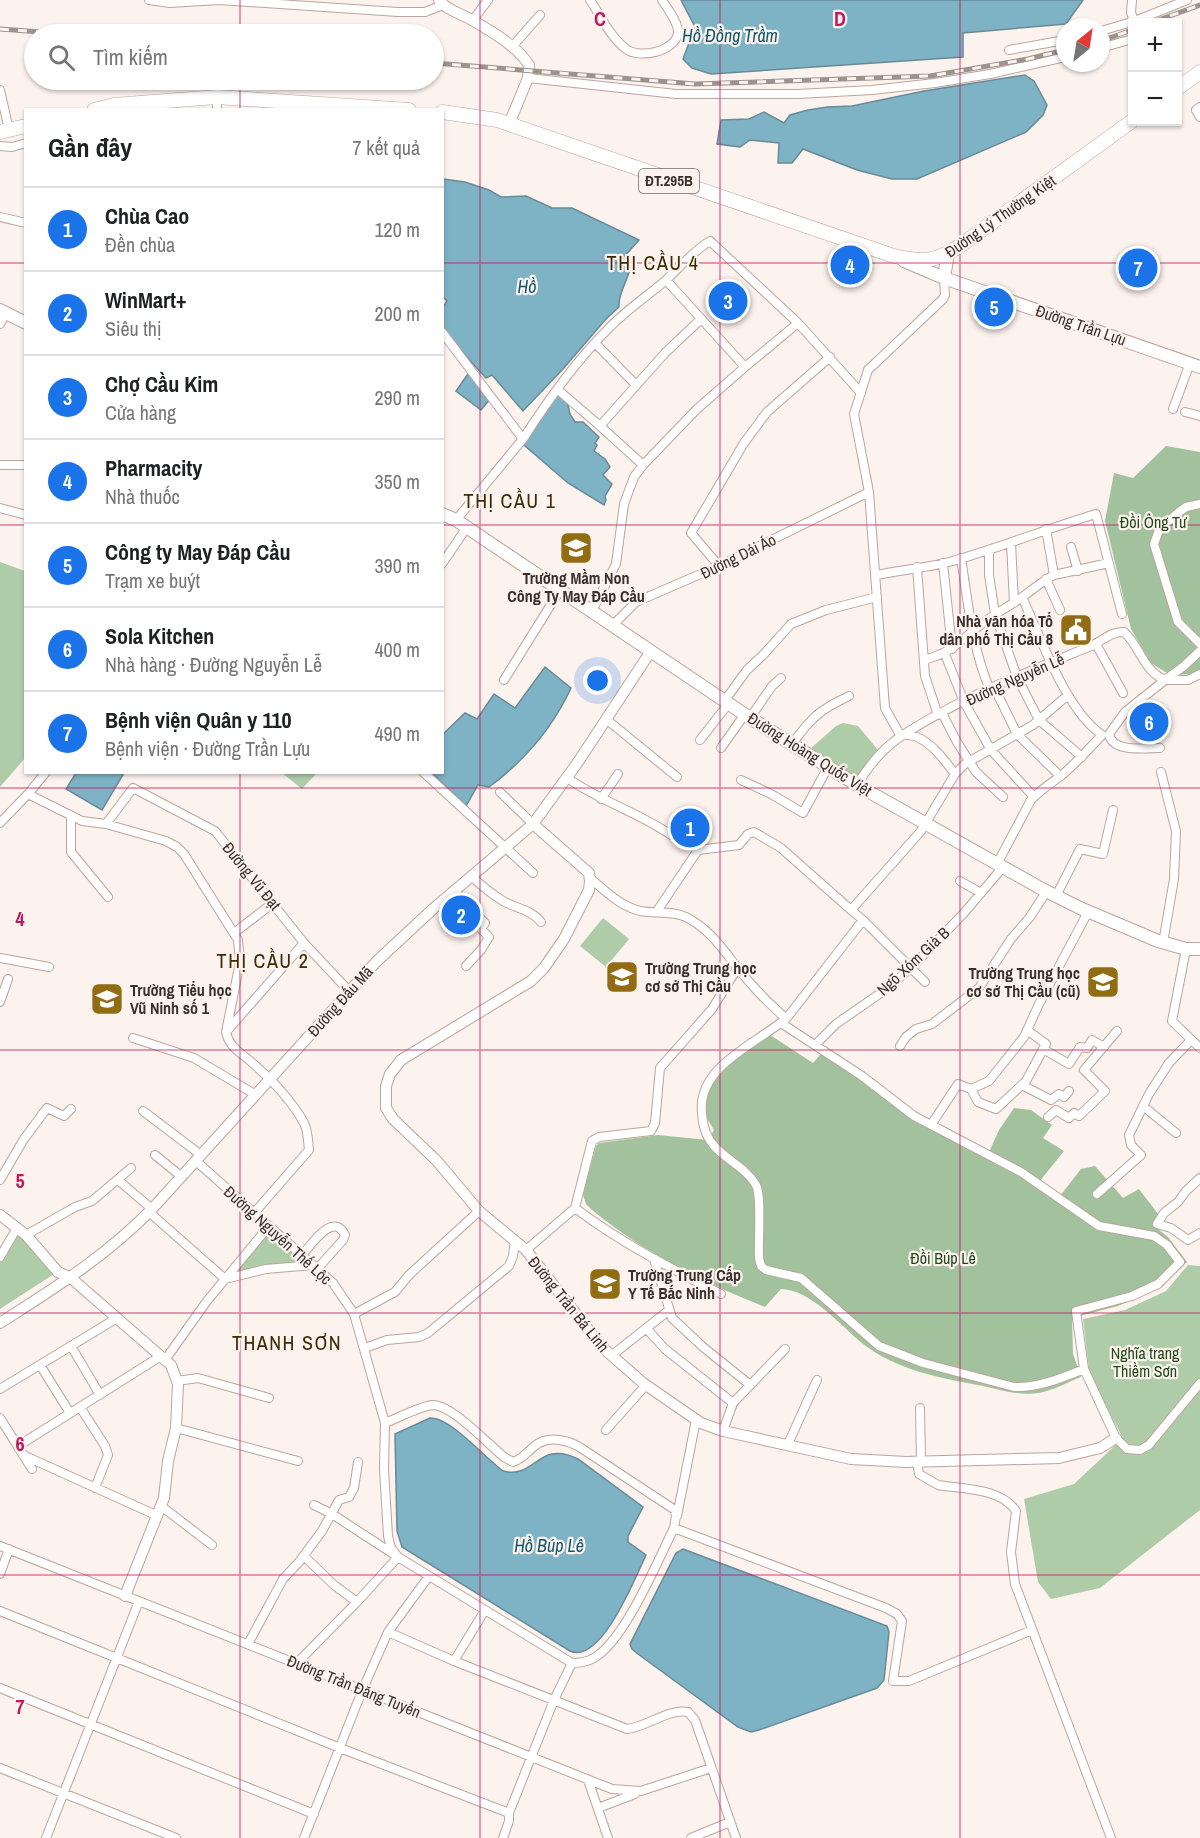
<!DOCTYPE html>
<html lang="vi">
<meta charset="utf-8">
<style>
:root{--surface:#fff;--page:#f2f2f2;--text:#202124;--muted:#757577;--line:#e0e0e0;--accent:#1a73e8}
body{margin:0;font-family:"Archivo Narrow",sans-serif;background:var(--page);color:var(--text)}
.controls{position:absolute;right:18px;top:18px;display:grid;overflow:hidden;border-radius:0px;box-shadow:0 2px 4px #0004}
.controls button{width:54px;height:54px;display:grid;place-items:center;padding:0;border:0;border-bottom:2px solid var(--line);background:var(--surface);color:var(--text);font:30px sans-serif}
.compass{position:absolute;left:1056px;top:18px;width:54px;height:54px;border-radius:50%;background:var(--surface);box-shadow:0 2px 4px #0004;rotate:30deg}
.you{position:absolute;left:598px;top:681px;width:21px;height:21px;margin:-15px;border:4px solid #fff;border-radius:50%;background:#1a73e8;box-shadow:0 0 0 9px #1a73e833}
.badge{display:grid;place-items:center;width:39px;height:39px;border-radius:50%;background:var(--accent);color:#fff;font-size:20px;font-weight:700}
.pin{position:absolute;translate:-50% -50%;border:3px solid #fff;box-shadow:0 2px 6px #0006}
.list{margin:0;padding:0;list-style:none}
h2{display:flex;justify-content:space-between;align-items:center;height:78px;margin:0;padding:0 24px;font-size:26px}
h2 small{font-size:20px;font-weight:400;color:var(--muted)}
.list li{display:grid;grid-template-columns:39px 1fr auto;gap:18px;align-items:center;box-sizing:border-box;height:84px;padding:0 24px;border-top:2px solid var(--line)}
.list b{display:block;font-size:22px;white-space:nowrap}
.list p{margin:0;font-size:20px;white-space:nowrap;color:var(--muted)}
.list em{font-size:20px;font-style:normal;color:var(--muted)}
.icon{flex:none;width:33px;height:33px;fill:none;stroke:currentColor;stroke-width:2;stroke-linecap:round;stroke-linejoin:round}
.map{position:relative;flex:none;width:1200px;height:1838px;overflow:hidden}
.search{position:absolute;background:var(--surface);box-shadow:0 2px 4px #0004;left:24px;top:24px;width:420px;height:66px;display:flex;align-items:center;gap:15px;box-sizing:border-box;padding:0 21px;border-radius:33px;color:var(--muted);font-size:22px}
.panel{position:absolute;background:var(--surface);box-shadow:0 2px 4px #0004;left:24px;top:108px;width:420px;height:666px;border-radius:0px}
.map>svg:first-child{display:block}
.green{fill:#afcca9}
.forest{fill:#a2c19d}
.water{fill:#7eb2c5;stroke:#698b97;stroke-width:1.5}
.lines{fill:none;stroke-linecap:round;stroke-linejoin:round}
.minor-casing{stroke:#bca59c;stroke-width:10}
.tertiary-casing{stroke:#bca59c;stroke-width:12}
.secondary-casing{stroke:#bca59c;stroke-width:14}
.primary-casing{stroke:#bca59c;stroke-width:15}
.minor{stroke:#fff;stroke-width:8}
.tertiary{stroke:#fff;stroke-width:10}
.secondary{stroke:#fff;stroke-width:12}
.primary{stroke:#fff;stroke-width:14}
.rail-casing{stroke:#9c928e;stroke-width:5}
.rail{stroke:#fcf2ee;stroke-width:3;stroke-dasharray:9;stroke-linecap:butt}
.grid{fill:none;stroke:#c2185b;stroke-width:1.5;stroke-opacity:0.55}
.labels{text-anchor:middle;stroke-width:4.5;stroke-linejoin:round;paint-order:stroke}
.shield{fill:#fcf2ee;stroke:#746a66;stroke-width:1.5}
.shield-label{font-size:15px;font-weight:bold;fill:#392f2c}
.street-label{font-size:16px;fill:#392f2c;stroke:#fcf2ee}
.park-label{font-size:16px;fill:#1f4918;stroke:#fcf2ee}
.poi-label{font-size:16px;font-weight:bold;fill:#392f2c;stroke:#fcf2ee;text-anchor:start}
.water-label{font-size:18px;font-style:italic;fill:#11576b;stroke:#fcf2ee}
.quarter-label{font-size:20px;letter-spacing:1.5px;fill:#3c2a02;stroke:#fcf2ee}
.grid-label{font-size:20px;text-anchor:middle;font-weight:bold;fill:#c2185b;stroke:#fcf2ee;stroke-width:4.5;stroke-linejoin:round;paint-order:stroke}
</style>
<div class="map">
<svg width="1200" height="1838" viewBox="0 0 1200 1838">
<rect width="100%" height="100%" fill="#fcf2ee"/>
<path class="green" d="M0 562 25 571 26 757 0 787Z
M843 723 858 726 878 750 857 778 811 748 836 726Z
M282 773H317L302 789Z
M603 918 629 939 606 967 580 946Z
M270 1232 297 1257 296 1262 237 1271Z
M19 1233 54 1274 0 1309V1262Z
M1188 1265 1200 1266V1510L1100 1588 1051 1599 1038 1582 1024 1499 1074 1484 1123 1438 1090 1378 1083 1319 1125 1310 1166 1291Z"/>
<path class="forest" d="M1166 446 1200 452V674L1170 675 1151 663 1131 629 1105 521 1114 473 1133 478Z
M764 1031 813 1063 824 1050 912 1116 989 1152 999 1130 1014 1108 1031 1110 1052 1125 1043 1138 1064 1151 1035 1187 1056 1201 1081 1169 1095 1166 1123 1198 1139 1189 1158 1214 1155 1227 1168 1237 1187 1262 1160 1287 1118 1306 1072 1318 1073 1354 1081 1377C1068 1382 1052 1391 1038 1393 1020 1396 1000 1390 983 1386 941 1378 898 1371 863 1344 841 1326 810 1289 781 1289L765 1307C704 1283 643 1252 592 1210L586 1204 583 1195 596 1146 599 1143 658 1135 708 1140 714 1130 703 1112 704 1096 712 1070Z"/>
<path class="water" d="M681 0H1083L1066 24 963 33V57L711 74 692 68 683 59 695 27Z
M1025 75 1034 81 1047 105 1043 115 1026 132 917 179H892L857 170 803 149 792 163H778L779 143 750 140 740 147 717 144 721 120 749 119 764 112 784 123 790 115 808 110 827 107 852 106 924 91Z
M443 179 465 182 489 190 501 197 526 196 552 208H572L639 240 623 258 630 269C627 282 618 293 619 307L606 319 563 369 523 411 492 375 486 378 443 331V307L447 301 443 297Z
M470 371 491 398 481 410 456 391Z
M556 393 567 401 570 414 575 422H583L599 437 595 443 597 445 594 451 605 459 610 467 603 475 612 484 605 496 606 500 604 505 568 483 524 445Z
M545 667 571 688C553 727 524 761 489 787L478 785 466 806 432 773 442 772 443 734 465 713 477 719 494 694 515 708Z
M76 773V772L124 773 102 810 66 789Z
M430 1418C449 1416 486 1459 503 1471 535 1480 538 1439 578 1459L643 1507 628 1536V1542L646 1555C636 1576 601 1665 570 1651L402 1547 397 1531 395 1434Z
M683 1549 887 1626 889 1632 884 1680 877 1688 759 1730 751 1732 738 1727 638 1654 632 1649 630 1644 676 1553Z"/>
<g class="lines">
<defs>
<path id="minor" d="M149 0 170 3 219 0 398 12H425L443 5
M590 0C600 15 611 38 626 49 639 59 675 52 678 33 679 23 667 8 662 0
M1132 0 1131 13 1135 22
M473 20 488 0
M1101 31 1135 21 1187 0
M512 47 540 15
M1101 48 1132 39
M1009 50 1065 40
M528 78 676 94H798L872 90 935 83 990 74 1065 57
M0 90 9 130
M1200 107 1196 110 1200 117
M217 110V97
M0 146 12 147 26 143
M0 217 26 223
M944 278 945 295 943 299 868 370 854 414 869 492 885 708 899 733C905 736 910 734 917 737 933 744 945 761 955 774
M666 280 745 367
M0 324 6 313
M442 332 523 439 456 520
M595 343 636 385
M557 389 600 426 665 353 701 319
M1173 409 1190 363
M1185 412 1200 416
M600 426 643 465
M523 439C548 400 575 362 608 329 625 311 646 297 665 281 679 268 693 251 710 241L798 323 861 393
M0 465H26
M1200 504 1186 507 1179 512 1159 530 1154 544 1178 622 1200 644
M0 508 26 515
M1046 529 1054 575
M1011 543 1014 603
M1071 547 1078 571
M989 550V575L995 614 1017 677 1039 720 1082 757
M961 558C968 602 972 648 990 690
M943 563 952 649
M442 564 467 527
M719 566 691 533 744 443 767 412 830 357
M917 567 925 676 938 715
M876 575C900 570 926 568 949 562 999 548 1046 529 1096 514L1122 614
M1046 579 1060 610
M592 611 616 564 624 504 634 477 643 465 697 409 745 367 798 323
M613 625 636 602 719 566 869 492
M1096 644 1123 693
M945 654 964 702 991 750 1034 797C1043 788 1051 783 1061 776 1076 763 1089 749 1102 735 1065 709 1041 638 1022 597
M924 660C953 652 960 641 983 623 993 615 1004 609 1015 602 1028 594 1040 582 1054 575L1109 563
M504 680 560 590
M994 687 1017 734 1060 776
M725 700 747 670 763 655 791 624 826 610 877 597
M942 713 957 742 976 772 1003 797
M750 718 772 686 781 678
M606 719 677 777
M700 740 729 703
M792 744C811 718 819 710 849 696
M721 748 745 714
M1160 748C1145 748 1112 753 1109 734L1125 712 1165 680H1188L1200 674
M423 772 533 873
M1161 772 1176 831 1174 879 1163 943
M566 777C599 801 638 812 671 835
M741 780 771 794 803 813 828 767
M857 785C869 765 884 747 903 735 961 697 1028 672 1091 646 1102 641 1112 631 1124 632 1141 647 1142 670 1165 680L1184 666 1200 651
M500 792 533 824
M28 794 46 772
M601 799 618 774
M71 816V852L108 897
M0 823 28 794 82 821 106 824 166 841 177 847 184 854 238 940 240 962 226 1032C229 1046 238 1051 249 1060 269 1077 291 1099 304 1123 308 1130 308 1142 309 1150L254 1213
M106 824 133 788 215 831 304 943 349 991
M997 864 1031 800
M471 876C481 885 491 894 503 901 515 908 532 910 541 922
M590 878C605 891 620 906 640 911 655 914 672 910 686 917 716 932 730 962 753 986 763 998 775 1008 786 1019L863 920 851 910 921 831 955 774 965 764 1033 725 1068 695
M960 881 981 893
M454 891 485 923 481 929 489 937 481 950 466 966
M1056 896 1080 849 1103 854 1113 810
M657 911 698 850 739 845 748 834 754 832 781 848 851 910
M863 920 925 982
M234 933 273 903
M1186 949 1172 1021 1200 1048
M0 958 49 967
M0 1002 8 979
M783 1021C753 1045 697 1068 702 1113 703 1127 706 1137 715 1147 727 1160 747 1169 756 1185 762 1196 758 1242 759 1258L761 1266 766 1270 801 1278 879 1346 923 1363 1014 1387C1038 1388 1062 1378 1084 1369
M781 1023 862 1076 914 1116 1021 1172 1099 1226 1154 1236 1167 1245 1180 1262 1158 1284 1132 1296 1076 1311 1084 1369 1116 1438 1127 1449 1140 1450 1149 1445 1200 1383
M226 1032 304 943
M133 1038 194 1058 256 1095
M815 1045 836 1024 885 990 911 968 964 913 1003 867
M900 1046 906 1037 916 1029 932 1024 979 988 1011 939 1030 917 1046 892
M1043 1049 1069 1064 1080 1047 1087 1048 1092 1040 1104 1047
M1022 1085 1051 1100 1059 1094 1064 1097 1069 1091
M971 1089 978 1102 996 1109 1026 1081 1046 1044 1027 1030
M1143 1106 1176 1133
M143 1111 201 1155
M1048 1117 1056 1110 1069 1118 1074 1113 1079 1116 1105 1091 1084 1070 1117 1031
M931 1125 958 1084 971 1089 989 1081 1024 1037 1039 1004 1088 912
M155 1155 182 1177
M196 1161 333 1283 354 1314 385 1423 384 1469 388 1536 391 1548 398 1557 572 1663C580 1663 587 1662 594 1658 625 1640 657 1562 674 1528L676 1516 675 1510 581 1448C570 1441 552 1436 539 1443 530 1448 524 1459 513 1462L504 1457C489 1445 452 1405 433 1405 420 1406 398 1418 385 1423
M1200 1178 1186 1191 1178 1202 1164 1213 1157 1224 1171 1228 1188 1240 1200 1233
M0 1180 24 1139 47 1108 64 1116 71 1109
M118 1180 152 1209
M1097 1194 1141 1155 1131 1145 1129 1135 1149 1094 1169 1063 1191 1040
M575 1208C620 1242 670 1268 721 1294
M149 1212 225 1279 266 1269 313 1265
M26 1235 75 1207 92 1201 131 1168
M526 1250 575 1208 592 1141 599 1137 651 1131 655 1123 660 1068 712 1009 738 967
M302 1255C312 1244 333 1211 345 1235L343 1240 317 1269
M0 1257 17 1228
M654 1259 672 1318 703 1347 749 1384
M354 1314 395 1292 409 1275 479 1211
M646 1328 665 1349 733 1403
M71 1346 100 1395
M365 1348 387 1340 419 1337 428 1333 509 1266 513 1256 515 1240
M611 1356 668 1311
M165 1360 207 1301 269 1226
M40 1365 70 1413
M177 1381 198 1378 269 1398
M0 1389 117 1318
M80 1407 105 1446 108 1455 95 1488
M920 1408 921 1461
M0 1418 32 1469
M176 1428 298 1461
M606 1430 646 1385
M723 1431 733 1403 785 1349
M788 1444 817 1380
M18 1446 161 1356
M23 1455 158 1516
M917 1462 919 1474 938 1485C963 1489 1001 1488 1016 1511L1011 1552 1015 1584 1111 1838
M161 1506 212 1545
M677 1516 696 1420
M674 1528 886 1608 897 1614 902 1621 893 1681H909L1032 1630
M0 1546 612 1789 641 1791 711 1768
M304 1556 334 1585 357 1602
M0 1574 9 1549
M0 1611 340 1748 509 1813
M388 1632 454 1661 627 1729C647 1727 669 1708 688 1712L695 1720 736 1838
M248 1644 283 1579 299 1562 322 1531 339 1500 349 1497 354 1488 358 1462
M454 1661 485 1610
M297 1663 357 1602 398 1557 332 1514 314 1505
M0 1688 314 1814
M0 1768 176 1838
M588 1780 608 1838
M598 1808 635 1794
M46 1838 139 1601
M304 1838 362 1691 388 1632 429 1576
M503 1838 509 1821V1813L554 1700 572 1663
M691 1838 730 1822"/>
<path id="tertiary" d="M439 0C446 10 462 14 472 20 491 31 517 46 529 65L528 78 509 124
M533 824 589 873 590 881 589 890 564 939 544 968 531 981 401 1060 390 1074 386 1086V1108L393 1119 437 1161 479 1211 526 1250 602 1347 643 1383 701 1423 723 1431 851 1459 906 1462 1059 1458 1100 1448 1116 1438
M0 1215 26 1235 58 1272 71 1278 165 1360 171 1365 178 1384 176 1428 168 1461 164 1498 125 1596
M0 1323C56 1287 105 1257 152 1209L377 961 434 908 533 824 578 762 651 651"/>
<path id="secondary" d="M904 261 944 278 1200 367
M944 278 948 253
M0 310 26 323
M442 514 456 520 750 718 857 785 1042 889 1080 908 1158 941 1186 949H1200"/>
<path id="primary" d="M1178 88 1200 72
M94 110 114 105 217 97 409 110
M442 112 497 120 894 256C925 263 935 262 961 245L1132 121
M0 132 26 126"/>
</defs>
<use href="#minor" class="minor-casing"/>
<use href="#tertiary" class="tertiary-casing"/>
<use href="#secondary" class="secondary-casing"/>
<use href="#primary" class="primary-casing"/>
<use href="#minor" class="minor"/>
<use href="#tertiary" class="tertiary"/>
<use href="#secondary" class="secondary"/>
<use href="#primary" class="primary"/>
<defs>
<path id="rail" d="M1153 22 1200 5
M0 29 68 34
M1101 41 1132 30
M434 63 695 84 930 76 1028 59 1065 50"/>
</defs>
<use href="#rail" class="rail-casing"/>
<use href="#rail" class="rail"/>
</g>
<path class="grid" d="M240 0V34M480 0V1838M720 0V1838M960 0V1838M240 80V110M0 263H26M442 263H1200M0 525H26M442 525H1200M240 772V1838M0 788H1200M0 1050H1200M0 1313H1200M0 1575H1200"/>
<defs>
<symbol id="school-square" viewBox="-11 -11 22 22"><rect x="-9" y="-9" width="18" height="18" rx="4" fill="#916c13" stroke="#fcf2ee"/><path d="M0-5L7-2L0 1L-7-2ZM-4 1L0 2.5L4 1V4Q0 6-4 4Z" fill="#fff"/></symbol>
<symbol id="civic-square" viewBox="-11 -11 22 22"><rect x="-9" y="-9" width="18" height="18" rx="4" fill="#916c13" stroke="#fcf2ee"/><path d="M-.6-6.5H3V-4.5H.6V-3L4-1V1h2V6H-6V1h2V-1L-.6-3ZM-1.2 2.5V6h2.4V2.5Z" fill="#fff"/></symbol>
<symbol id="university-square" viewBox="-11 -11 22 22"><rect x="-9" y="-9" width="18" height="18" rx="4" fill="#916c13" stroke="#fcf2ee"/><path d="M0-5L7-2L0 1L-7-2ZM-4 1L0 2.5L4 1V4Q0 6-4 4Z" fill="#fff"/></symbol>
</defs>
<g fill-rule="evenodd">
<use href="#school-square" x="557" y="529" width="38" height="38"/>
<use href="#civic-square" x="1057" y="611" width="38" height="38"/>
<use href="#school-square" x="603" y="958" width="38" height="38"/>
<use href="#school-square" x="1084" y="963" width="38" height="38"/>
<use href="#school-square" x="88" y="980" width="38" height="38"/>
<use href="#university-square" x="586" y="1265" width="38" height="38"/>
</g>
<g class="labels">
<rect class="shield" x="639" y="169" width="60" height="24" rx="4.5"/>
<g class="shield-label">
<text x="669" y="186">ĐT.295B</text>
</g>
<g class="street-label">
<text transform="translate(1000 216) rotate(-35)" y="6">Đường Lý Thường Kiệt</text>
<text transform="translate(1081 325) rotate(19)" y="6">Đường Trần Lựu</text>
<text transform="translate(738 556) rotate(-26)" y="6">Đường Dải Áo</text>
<text transform="translate(1015 679) rotate(-24)" y="6">Đường Nguyễn Lễ</text>
<text transform="translate(810 754) rotate(32)" y="6">Đường Hoàng Quốc Việt</text>
<text transform="translate(252 876) rotate(51)" y="6">Đường Vũ Đạt</text>
<text transform="translate(913 961) rotate(-43)" y="6">Ngõ Xóm Già B</text>
<text transform="translate(340 1001) rotate(-48)" y="6">Đường Đấu Mã</text>
<text transform="translate(278 1235) rotate(42)" y="6">Đường Nguyễn Thế Lộc</text>
<text transform="translate(569 1304) rotate(51)" y="6">Đường Trần Bá Linh</text>
<text transform="translate(354 1686) rotate(22)" y="6">Đường Trần Đăng Tuyển</text>
</g>
<g class="park-label">
<text x="1153" y="528">Đồi Ông Tư</text>
<text x="943" y="1264">Đồi Búp Lê</text>
<text x="1145" y="1359">Nghĩa trang<tspan x="1145" dy="18">Thiềm Sơn</tspan></text>
</g>
<g class="poi-label">
<text x="576" y="584" text-anchor="middle">Trường Mầm Non<tspan x="576" dy="18">Công Ty May Đáp Cầu</tspan></text>
<text x="1053" y="627" text-anchor="end">Nhà văn hóa Tổ<tspan x="1053" dy="18">dân phố Thị Cầu 8</tspan></text>
<text x="645" y="974">Trường Trung học<tspan x="645" dy="18">cơ sở Thị Cầu</tspan></text>
<text x="1080" y="979" text-anchor="end">Trường Trung học<tspan x="1080" dy="18">cơ sở Thị Cầu (cũ)</tspan></text>
<text x="130" y="996">Trường Tiểu học<tspan x="130" dy="18">Vũ Ninh số 1</tspan></text>
<text x="628" y="1281">Trường Trung Cấp<tspan x="628" dy="18">Y Tế Bắc Ninh</tspan></text>
</g>
<g class="water-label">
<text x="730" y="42">Hồ Đồng Trầm</text>
<text x="527" y="293">Hồ</text>
<text x="549" y="1552">Hồ Búp Lê</text>
</g>
<g class="quarter-label">
<text x="653" y="270">THỊ CẦU 4</text>
<text x="510" y="508">THỊ CẦU 1</text>
<text x="263" y="968">THỊ CẦU 2</text>
<text x="287" y="1350">THANH SƠN</text>
</g>
</g>
<g class="grid-label">
<text x="600" y="26">C</text>
<text x="840" y="26">D</text>
<text x="20" y="926">4</text>
<text x="20" y="1188">5</text>
<text x="20" y="1451">6</text>
<text x="20" y="1714">7</text>
</g>
</svg>
<div class="controls">
<button>+</button>
<button>−</button>
</div>
<svg class="compass" viewBox="-18 -18 36 36"><path d="M0-13l5 13h-10z" fill="#e53935"/><path d="M0 13l5-13h-10z" fill="#757577"/></svg>
<div class="you"></div>
<div class="pin badge" style="left:690px;top:828px">1</div>
<div class="pin badge" style="left:461px;top:915px">2</div>
<div class="pin badge" style="left:728px;top:301px">3</div>
<div class="pin badge" style="left:850px;top:265px">4</div>
<div class="pin badge" style="left:994px;top:307px">5</div>
<div class="pin badge" style="left:1149px;top:722px">6</div>
<div class="pin badge" style="left:1138px;top:268px">7</div>
<div class="search"><svg class="icon" aria-label="search" viewBox="0 0 24 24"><circle cx="10" cy="10" r="6"/><path d="M15 15l6 6"/></svg>Tìm kiếm</div>
<section class="panel">
<h2>Gần đây<small>7 kết quả</small></h2>
<ul class="list">
<li><span class="badge">1</span><div><b>Chùa Cao</b><p>Đền chùa</p></div><em>120 m</em></li>
<li><span class="badge">2</span><div><b>WinMart+</b><p>Siêu thị</p></div><em>200 m</em></li>
<li><span class="badge">3</span><div><b>Chợ Cầu Kim</b><p>Cửa hàng</p></div><em>290 m</em></li>
<li><span class="badge">4</span><div><b>Pharmacity</b><p>Nhà thuốc</p></div><em>350 m</em></li>
<li><span class="badge">5</span><div><b>Công ty May Đáp Cầu</b><p>Trạm xe buýt</p></div><em>390 m</em></li>
<li><span class="badge">6</span><div><b>Sola Kitchen</b><p>Nhà hàng · Đường Nguyễn Lễ</p></div><em>400 m</em></li>
<li><span class="badge">7</span><div><b>Bệnh viện Quân y 110</b><p>Bệnh viện · Đường Trần Lựu</p></div><em>490 m</em></li>
</ul>
</section>
</div>
